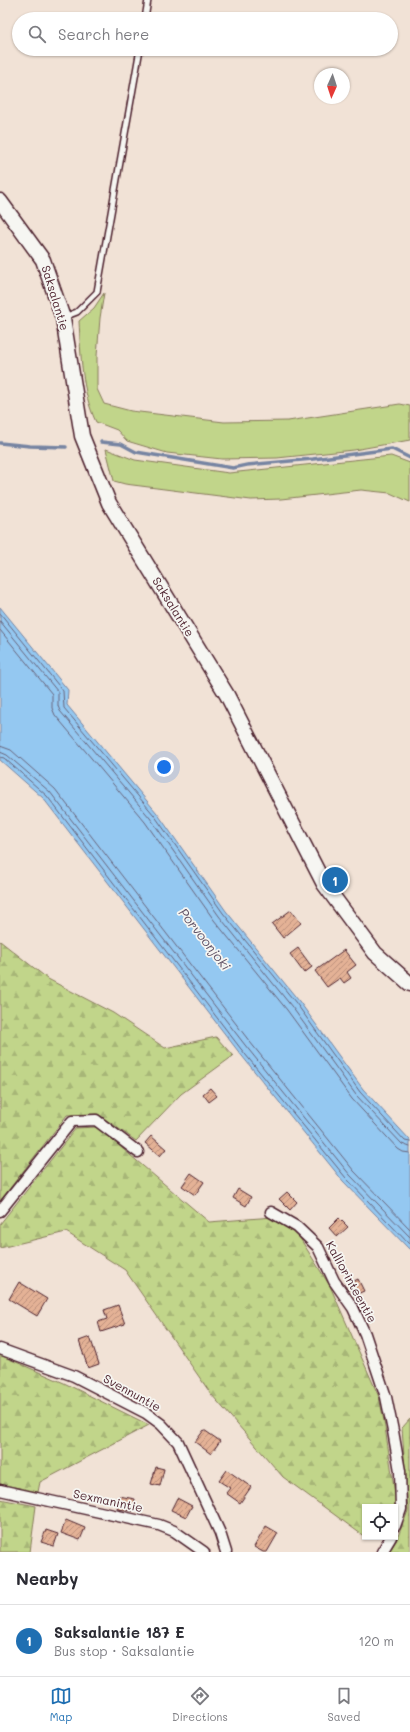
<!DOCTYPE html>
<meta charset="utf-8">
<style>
:root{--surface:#fff;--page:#f7f7f7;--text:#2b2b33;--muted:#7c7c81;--line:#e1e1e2;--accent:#1f6fb2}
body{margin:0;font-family:Mali,sans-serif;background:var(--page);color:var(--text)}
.controls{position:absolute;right:12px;bottom:12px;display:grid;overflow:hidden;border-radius:0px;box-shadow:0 1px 3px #0004}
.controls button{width:36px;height:36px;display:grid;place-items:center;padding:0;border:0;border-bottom:1px solid var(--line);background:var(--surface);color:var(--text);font:20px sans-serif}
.compass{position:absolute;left:314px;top:68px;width:36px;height:36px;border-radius:50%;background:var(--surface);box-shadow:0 1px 3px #0004;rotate:183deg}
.you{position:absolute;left:164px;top:767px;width:14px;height:14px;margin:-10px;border:3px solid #fff;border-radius:50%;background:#1a73e8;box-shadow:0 0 0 6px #1a73e833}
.badge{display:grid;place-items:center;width:26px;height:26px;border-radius:50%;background:var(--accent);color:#fff;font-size:13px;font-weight:700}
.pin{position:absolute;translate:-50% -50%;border:2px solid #fff;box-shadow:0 1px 4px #0006}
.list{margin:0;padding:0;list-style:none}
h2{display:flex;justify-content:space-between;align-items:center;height:52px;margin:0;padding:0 16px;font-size:17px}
h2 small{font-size:13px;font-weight:400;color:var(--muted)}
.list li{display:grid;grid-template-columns:26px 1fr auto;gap:12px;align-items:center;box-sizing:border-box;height:72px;padding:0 16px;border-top:1px solid var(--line)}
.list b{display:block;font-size:15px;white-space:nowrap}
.list p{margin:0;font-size:13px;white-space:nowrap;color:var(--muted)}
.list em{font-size:13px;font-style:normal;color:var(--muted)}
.icon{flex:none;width:22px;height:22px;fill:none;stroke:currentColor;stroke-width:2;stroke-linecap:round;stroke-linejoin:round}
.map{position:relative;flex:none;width:410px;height:1552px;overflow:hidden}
.search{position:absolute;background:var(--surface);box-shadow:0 1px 3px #0004;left:12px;right:12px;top:12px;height:44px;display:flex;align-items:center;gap:10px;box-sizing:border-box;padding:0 14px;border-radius:22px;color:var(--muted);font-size:15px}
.sheet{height:124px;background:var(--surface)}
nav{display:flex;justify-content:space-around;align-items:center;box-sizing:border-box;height:56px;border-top:1px solid var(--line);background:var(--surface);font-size:11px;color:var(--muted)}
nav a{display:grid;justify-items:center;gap:2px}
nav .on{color:var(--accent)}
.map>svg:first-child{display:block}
.green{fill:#c1d58a;stroke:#867a5a}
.forest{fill:url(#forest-firs);stroke:#867a5a}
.water{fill:#94c8f1;stroke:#7684a2}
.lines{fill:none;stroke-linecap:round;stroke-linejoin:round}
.shore{stroke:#68637a;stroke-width:1}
.stream{stroke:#7684a2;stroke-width:3.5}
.building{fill:url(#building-hatch);stroke:#4a1f2b}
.lane-casing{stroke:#4a1f2b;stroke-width:8}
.street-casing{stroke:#4a1f2b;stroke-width:13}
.secondary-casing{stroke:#4a1f2b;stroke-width:17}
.lane{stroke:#f6f6f2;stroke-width:5}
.street{stroke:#f6f6f2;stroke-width:10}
.secondary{stroke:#f6f6f2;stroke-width:14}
.labels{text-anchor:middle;stroke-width:3.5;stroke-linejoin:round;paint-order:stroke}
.street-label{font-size:12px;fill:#4a1f2b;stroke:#f6f6f2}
.water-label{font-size:13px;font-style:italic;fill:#605266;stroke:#f6f6f2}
</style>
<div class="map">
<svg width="410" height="1552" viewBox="0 0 410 1552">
<defs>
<pattern id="forest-firs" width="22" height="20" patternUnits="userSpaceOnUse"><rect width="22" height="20" fill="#c1d58a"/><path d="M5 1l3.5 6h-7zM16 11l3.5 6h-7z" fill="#a7b677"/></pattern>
<pattern id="building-hatch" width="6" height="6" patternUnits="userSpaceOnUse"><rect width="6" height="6" fill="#e4b296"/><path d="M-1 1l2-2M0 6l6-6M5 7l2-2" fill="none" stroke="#bb907b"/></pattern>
</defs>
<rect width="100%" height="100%" fill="#f1e2d6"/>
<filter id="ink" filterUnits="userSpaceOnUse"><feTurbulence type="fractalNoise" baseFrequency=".025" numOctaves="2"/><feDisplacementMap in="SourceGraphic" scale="8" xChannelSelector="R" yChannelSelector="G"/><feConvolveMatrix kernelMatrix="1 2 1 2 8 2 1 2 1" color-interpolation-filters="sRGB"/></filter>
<g filter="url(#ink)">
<path class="green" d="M104 293 100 318 97 356V389L104 404 131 411 224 422 288 421 400 404 410 406V440L354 450 277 458 222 459 167 453 127 441 117 430 96 422C81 390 81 355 79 321L94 308Z
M106 449 135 460 229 473 391 456 410 463V502L390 493 361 490 281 499 251 500 125 484 114 481Z"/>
<path class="forest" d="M0 941 48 979 113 1013 165 1048 216 1037 233 1056 181 1094 136 1141 98 1114 67 1115 0 1201Z
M97 1127 209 1222 286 1216 330 1286 379 1397 384 1421 397 1507 395 1512V1507H365V1537L283 1477 211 1394 125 1270 66 1232 0 1248V1224L76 1128Z
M0 1355 64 1383 149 1425 40 1482 38 1492 0 1484Z
M410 1419V1552H389L396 1541 408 1511 402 1428Z
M0 1499 36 1506 30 1552H0Z"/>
<path class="water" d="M0 607 68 690 67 705 157 813 226 911 299 1001 363 1089 410 1140V1250L343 1181 238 1051 43 798 0 760Z"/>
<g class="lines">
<path class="shore" d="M0 613 63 691 64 708 154 815 223 913 296 1003 360 1092 405 1141 410 1142
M0 621 58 692V706L60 711 150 818 219 916 292 1007 356 1095 402 1144 410 1147
M0 630 52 694V708L55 715 145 822 214 920 287 1010 352 1099 398 1149 403 1152 410 1153
M0 746 11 750 55 789 250 1042 354 1171 410 1229
M0 752 7 755 50 792 245 1045 350 1175 410 1237
M0 757 4 758 47 796 241 1049 346 1178 410 1245"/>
<path class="stream" d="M101 442 121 444 136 452 233 468 247 465 313 459 392 449 410 458
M0 443 30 446 66 447"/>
</g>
<path class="building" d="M291 910 301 923 283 938 272 924Z
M298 948 312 967 304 973 290 954Z
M344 950 356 965 347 972 351 978 344 983 340 978 327 987 315 971Z
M210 1088 217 1096 209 1102 203 1094Z
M151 1136 166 1149 160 1156 145 1143Z
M191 1173 204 1182 195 1195 182 1186Z
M238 1189 251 1197 246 1206 233 1198Z
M287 1192 297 1202 290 1210 279 1199Z
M339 1218 348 1227 337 1237 329 1228Z
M358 1279 364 1291 355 1295 350 1283Z
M19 1282 47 1299 37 1316 9 1299Z
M118 1305 125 1324 101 1332 98 1322 107 1319 104 1310Z
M90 1337 99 1364 88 1368 79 1341Z
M204 1430 220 1441 211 1454 195 1442Z
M156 1467 164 1469 160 1486 151 1484Z
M227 1470 251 1487 240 1503 226 1493 230 1488 219 1481Z
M119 1496 135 1499 133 1511 117 1509Z
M177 1498 192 1506 186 1517 171 1510Z
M66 1520 85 1528 80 1540 61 1533Z
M266 1526 278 1533 267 1552H263L254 1547Z
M46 1530 58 1534 54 1546 41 1542Z"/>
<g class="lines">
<defs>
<path id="lane" d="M145 19 148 0
M64 317 77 312 97 292 140 49"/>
<path id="street" d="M0 1211 72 1121 96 1120 138 1152
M271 1212 297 1227 318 1247 334 1281 353 1308 365 1334 386 1397 393 1431 400 1471 401 1509 395 1526
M0 1349 74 1376 146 1413 161 1424 178 1442 220 1533 226 1552
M0 1490 159 1525 174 1531 204 1552
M382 1552 391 1537"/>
<path id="secondary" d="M0 201 43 260 63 318 82 436 109 503 227 695 324 884 375 953 410 984"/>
</defs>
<use href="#lane" class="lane-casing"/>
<use href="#street" class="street-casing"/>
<use href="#secondary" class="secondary-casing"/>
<use href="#lane" class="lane"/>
<use href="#street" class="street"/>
<use href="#secondary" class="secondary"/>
</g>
</g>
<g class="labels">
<g class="street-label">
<text transform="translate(55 298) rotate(73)" y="4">Saksalantie</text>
<text transform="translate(173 607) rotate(58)" y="4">Saksalantie</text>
<text transform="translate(351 1282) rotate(61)" y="4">Kalliorinteentie</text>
<text transform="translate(132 1393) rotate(29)" y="4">Svennuntie</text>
<text transform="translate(108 1501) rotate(12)" y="4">Sexmanintie</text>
</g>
<g class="water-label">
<text transform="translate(205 939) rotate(52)" y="5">Porvoonjoki</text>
</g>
</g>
</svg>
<div class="controls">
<button><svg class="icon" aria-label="locate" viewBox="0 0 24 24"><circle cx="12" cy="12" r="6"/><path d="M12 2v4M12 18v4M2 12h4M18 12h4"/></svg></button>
</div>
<svg class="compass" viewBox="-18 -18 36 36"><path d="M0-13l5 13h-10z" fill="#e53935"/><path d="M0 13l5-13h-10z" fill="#7c7c81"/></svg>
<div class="you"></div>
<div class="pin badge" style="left:335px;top:880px">1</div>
<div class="search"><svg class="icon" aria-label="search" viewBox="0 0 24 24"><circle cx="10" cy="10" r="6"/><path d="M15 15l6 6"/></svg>Search here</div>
</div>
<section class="sheet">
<h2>Nearby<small></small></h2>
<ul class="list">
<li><span class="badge">1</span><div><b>Saksalantie 187 E</b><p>Bus stop · Saksalantie</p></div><em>120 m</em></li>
</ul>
</section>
<nav>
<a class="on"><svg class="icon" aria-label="map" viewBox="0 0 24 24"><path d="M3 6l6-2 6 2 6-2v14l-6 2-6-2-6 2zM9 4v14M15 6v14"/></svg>Map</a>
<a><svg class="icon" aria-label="directions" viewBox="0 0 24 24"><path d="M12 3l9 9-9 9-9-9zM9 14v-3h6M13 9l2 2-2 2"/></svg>Directions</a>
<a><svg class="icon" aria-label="saved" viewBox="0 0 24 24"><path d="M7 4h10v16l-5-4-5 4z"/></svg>Saved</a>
</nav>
